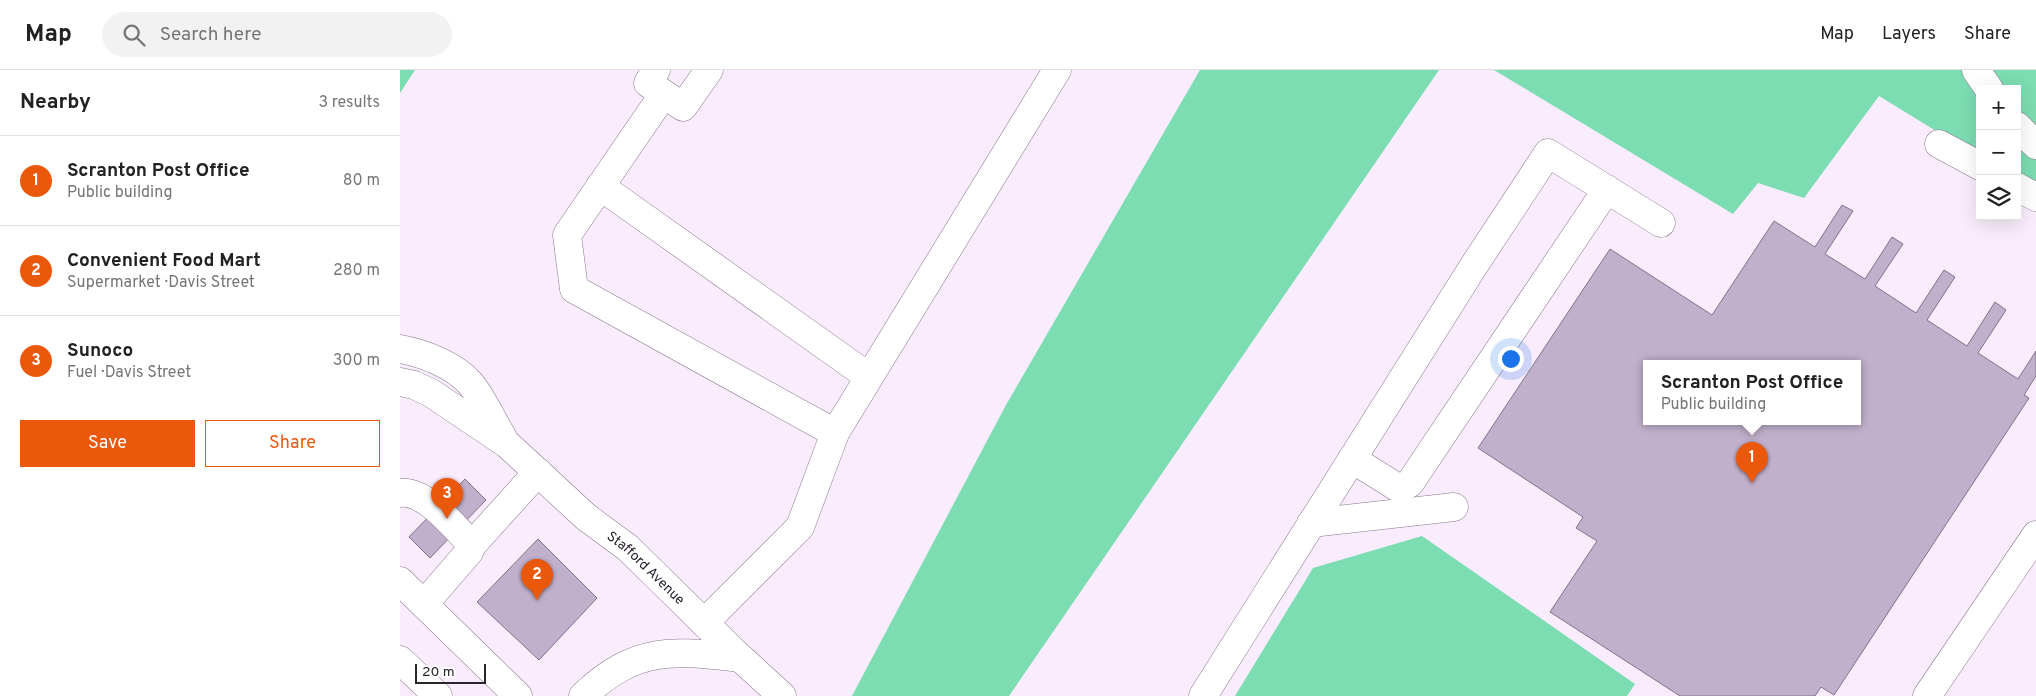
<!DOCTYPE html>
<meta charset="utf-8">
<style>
:root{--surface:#fff;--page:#f2f2f2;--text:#222;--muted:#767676;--line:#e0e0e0;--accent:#ea580c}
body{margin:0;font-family:Overpass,sans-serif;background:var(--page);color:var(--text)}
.controls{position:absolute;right:15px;top:15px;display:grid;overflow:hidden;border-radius:0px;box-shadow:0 5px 20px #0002}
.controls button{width:45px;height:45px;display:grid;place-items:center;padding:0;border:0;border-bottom:1px solid var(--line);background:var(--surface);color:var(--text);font:25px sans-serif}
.scale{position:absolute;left:15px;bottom:12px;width:71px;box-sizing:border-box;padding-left:5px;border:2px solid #2b242d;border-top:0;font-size:14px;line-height:18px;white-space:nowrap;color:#2b242d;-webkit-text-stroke:4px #fff;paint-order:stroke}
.you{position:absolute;left:1110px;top:288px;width:18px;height:18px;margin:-12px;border:4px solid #fff;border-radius:50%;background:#1a73e8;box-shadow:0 0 0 8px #1a73e833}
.badge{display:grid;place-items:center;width:32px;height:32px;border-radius:50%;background:var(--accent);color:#fff;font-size:16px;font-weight:700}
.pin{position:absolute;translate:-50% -41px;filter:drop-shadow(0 1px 2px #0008)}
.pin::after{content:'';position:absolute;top:26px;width:18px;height:15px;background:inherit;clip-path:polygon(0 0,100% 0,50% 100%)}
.popup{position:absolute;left:1243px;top:290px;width:218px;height:65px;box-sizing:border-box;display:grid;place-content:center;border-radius:0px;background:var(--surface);filter:drop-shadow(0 1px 4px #0005);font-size:16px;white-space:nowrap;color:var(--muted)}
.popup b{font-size:19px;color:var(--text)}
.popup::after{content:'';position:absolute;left:50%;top:100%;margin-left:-10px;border:10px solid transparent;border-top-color:var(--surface)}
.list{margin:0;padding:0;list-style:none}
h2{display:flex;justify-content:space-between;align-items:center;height:65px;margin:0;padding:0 20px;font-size:21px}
h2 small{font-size:16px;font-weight:400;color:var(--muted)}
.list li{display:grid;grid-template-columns:32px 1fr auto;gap:15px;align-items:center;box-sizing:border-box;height:90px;padding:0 20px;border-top:1px solid var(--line)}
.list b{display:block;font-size:19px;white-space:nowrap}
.list p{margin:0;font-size:16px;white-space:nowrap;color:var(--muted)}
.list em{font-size:16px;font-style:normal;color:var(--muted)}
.actions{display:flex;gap:10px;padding:15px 20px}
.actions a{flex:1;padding:11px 0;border:1px solid var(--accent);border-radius:0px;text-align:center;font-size:18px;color:var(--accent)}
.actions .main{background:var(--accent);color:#fff}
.icon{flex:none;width:28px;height:28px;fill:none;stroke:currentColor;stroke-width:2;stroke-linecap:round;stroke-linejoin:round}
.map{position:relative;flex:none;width:1636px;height:626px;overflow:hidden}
header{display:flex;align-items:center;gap:30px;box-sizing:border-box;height:70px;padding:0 25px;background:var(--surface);border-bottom:1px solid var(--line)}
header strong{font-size:24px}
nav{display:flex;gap:28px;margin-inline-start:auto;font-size:18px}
.search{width:350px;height:45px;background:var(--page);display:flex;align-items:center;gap:12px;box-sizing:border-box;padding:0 18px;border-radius:28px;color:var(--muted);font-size:19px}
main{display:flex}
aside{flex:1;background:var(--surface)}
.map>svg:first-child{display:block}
.green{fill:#7cdcb2}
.building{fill:#c0b0cc;stroke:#80728b;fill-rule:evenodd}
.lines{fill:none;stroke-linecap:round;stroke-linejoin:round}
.minor-casing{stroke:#89758d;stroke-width:29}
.major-casing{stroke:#89758d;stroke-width:29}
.minor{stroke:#fff;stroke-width:28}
.major{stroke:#fff;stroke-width:28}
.labels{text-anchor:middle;stroke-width:4;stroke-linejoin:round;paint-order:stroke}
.street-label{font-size:14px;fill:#2b242d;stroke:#fff}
</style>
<header>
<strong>Map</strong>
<div class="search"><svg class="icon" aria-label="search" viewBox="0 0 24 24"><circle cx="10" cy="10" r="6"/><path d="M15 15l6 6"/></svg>Search here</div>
<nav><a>Map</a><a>Layers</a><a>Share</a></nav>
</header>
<main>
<aside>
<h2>Nearby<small>3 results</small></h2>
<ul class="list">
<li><span class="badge">1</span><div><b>Scranton Post Office</b><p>Public building</p></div><em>80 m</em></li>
<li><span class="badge">2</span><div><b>Convenient Food Mart</b><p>Supermarket · Davis Street</p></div><em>280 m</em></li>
<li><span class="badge">3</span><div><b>Sunoco</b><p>Fuel · Davis Street</p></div><em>300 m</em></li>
</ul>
<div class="actions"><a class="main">Save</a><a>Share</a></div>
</aside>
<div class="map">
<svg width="1636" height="626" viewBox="0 0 1636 626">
<rect width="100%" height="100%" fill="#f9ecfc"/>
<path class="green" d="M0 0H15L0 23Z
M800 0H1039L609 626H452L606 335Z
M1094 0H1636V122L1617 111V19H1580V88L1479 26 1404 128 1358 113 1333 144Z
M1022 466 1235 614 1227 626H835L913 498Z"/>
<path class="building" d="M1442 135 1453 141 1425 184 1465 209 1492 167 1503 174 1475 216 1516 243 1544 200 1555 207 1527 250 1567 276 1595 232 1606 240 1578 283 1618 309 1636 281V306L1624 325 1629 328 1434 625 1421 617 1415 626H1280L1150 542 1197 471 1176 458 1183 447 1078 378 1210 179 1312 245 1374 151 1415 177ZM1247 294H1457V352H1247Z
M65 409 86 430 30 488 9 467Z
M138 469 197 528 139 590 77 532Z"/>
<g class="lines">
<defs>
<g id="minor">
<path d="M256 0 248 13 283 37 309 0"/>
<path d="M1576 0 1589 19"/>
<path d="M263 25 167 165 174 219 435 363"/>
<path d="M1617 56 1636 75"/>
<path d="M1539 74 1580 96"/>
<path d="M200 116 469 307"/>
<path d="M1617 117 1636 127"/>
<path d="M0 279C23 283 54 295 70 313 82 327 92 350 102 366"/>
<path id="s1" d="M0 312 14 315 31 323 107 374 186 447 228 478 334 582 382 626"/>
<path d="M952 389 1000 419 1010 413 1207 119"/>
<path d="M0 423C25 419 55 458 72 475L69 482 24 534"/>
<path d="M911 453 1054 437"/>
<path d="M72 475 138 402"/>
<path d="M304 553 400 457 435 363 657 0"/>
<path d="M183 626C236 576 273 580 340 588"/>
<path d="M803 626 1073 197 1148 83 1261 153"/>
<path d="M1527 626 1636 465"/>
</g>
<path id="major" d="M0 511 118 626
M0 590 38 626"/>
</defs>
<use href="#minor" class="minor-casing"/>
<use href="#major" class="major-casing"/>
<use href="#minor" class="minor"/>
<use href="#major" class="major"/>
</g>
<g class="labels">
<g class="street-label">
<text dy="5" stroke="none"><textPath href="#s1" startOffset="311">Stafford Avenue</textPath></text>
</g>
</g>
</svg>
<div class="controls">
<button>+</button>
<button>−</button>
<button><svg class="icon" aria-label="layers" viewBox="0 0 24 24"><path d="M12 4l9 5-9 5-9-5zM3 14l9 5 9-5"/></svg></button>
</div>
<div class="scale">20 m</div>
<div class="you"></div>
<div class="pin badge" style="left:1352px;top:413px">1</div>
<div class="popup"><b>Scranton Post Office</b>Public building</div>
<div class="pin badge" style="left:137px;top:530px">2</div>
<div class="pin badge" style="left:47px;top:449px">3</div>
</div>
</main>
